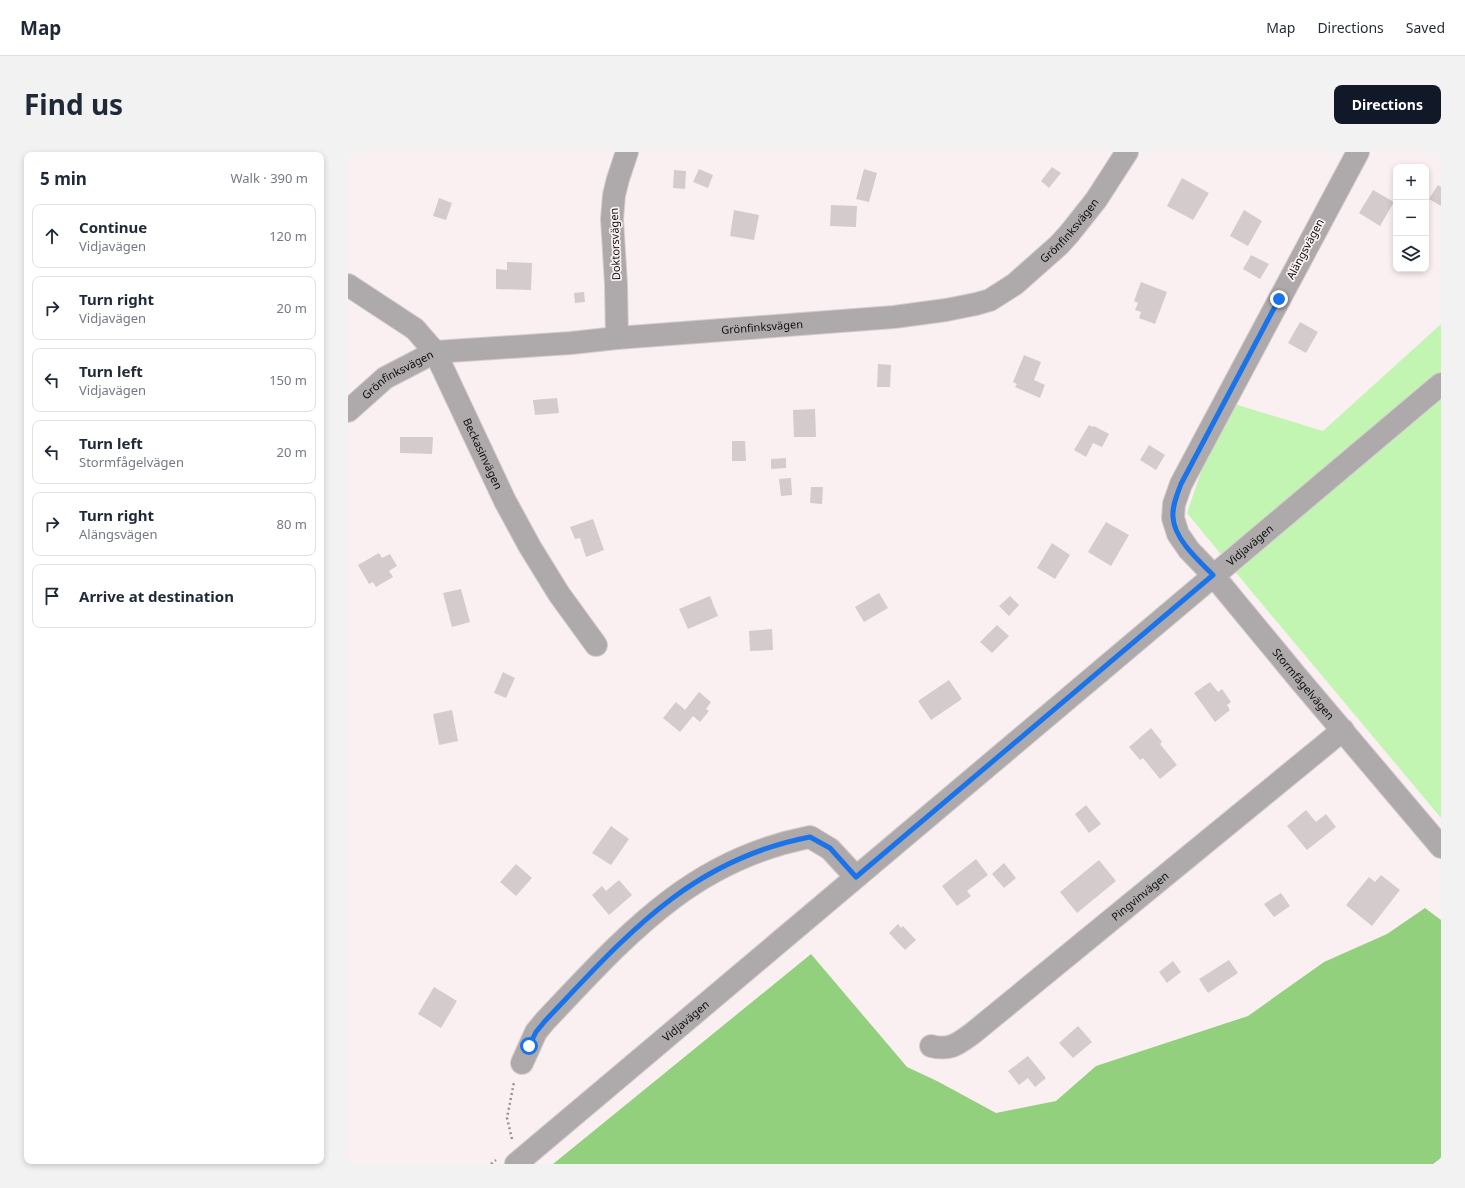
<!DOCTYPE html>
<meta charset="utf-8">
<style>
:root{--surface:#fff;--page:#f2f2f3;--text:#1f2937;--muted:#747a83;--line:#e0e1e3;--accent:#111827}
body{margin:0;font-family:"Noto Sans",sans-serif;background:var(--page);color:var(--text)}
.controls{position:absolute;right:12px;top:12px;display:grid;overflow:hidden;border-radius:8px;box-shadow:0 2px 6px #0003}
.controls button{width:36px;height:36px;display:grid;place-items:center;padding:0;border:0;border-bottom:1px solid var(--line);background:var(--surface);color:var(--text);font:20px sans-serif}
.stop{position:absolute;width:12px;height:12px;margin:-9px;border:3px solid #1a73e8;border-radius:50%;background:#fff}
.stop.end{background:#1a73e8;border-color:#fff;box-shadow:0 1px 4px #0008}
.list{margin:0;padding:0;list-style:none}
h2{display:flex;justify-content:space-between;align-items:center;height:52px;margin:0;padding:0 16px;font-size:17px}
h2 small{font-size:13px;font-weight:400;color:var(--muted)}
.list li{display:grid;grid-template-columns:26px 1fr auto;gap:12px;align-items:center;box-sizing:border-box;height:64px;margin:0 8px 8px;padding:0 8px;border:1px solid var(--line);border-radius:8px}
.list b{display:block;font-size:15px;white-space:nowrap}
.list p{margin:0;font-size:13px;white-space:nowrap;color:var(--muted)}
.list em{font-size:13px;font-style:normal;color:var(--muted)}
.icon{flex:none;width:22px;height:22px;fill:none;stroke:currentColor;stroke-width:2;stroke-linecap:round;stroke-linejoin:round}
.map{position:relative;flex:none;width:1093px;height:1012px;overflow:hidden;border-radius:8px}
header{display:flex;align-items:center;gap:24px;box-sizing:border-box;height:56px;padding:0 20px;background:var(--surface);border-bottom:1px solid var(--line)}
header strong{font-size:19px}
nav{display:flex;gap:22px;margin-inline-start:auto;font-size:14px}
.intro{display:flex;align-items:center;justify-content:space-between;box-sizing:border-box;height:96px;padding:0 24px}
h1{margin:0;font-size:28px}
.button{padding:10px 18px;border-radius:8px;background:var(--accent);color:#fff;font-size:14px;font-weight:700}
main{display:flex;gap:24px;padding:0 24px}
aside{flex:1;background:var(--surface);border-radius:8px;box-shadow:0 2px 6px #0003}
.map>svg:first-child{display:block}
.green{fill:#c3f5b2}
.forest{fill:#93d07e}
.building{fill:#d4cbcc}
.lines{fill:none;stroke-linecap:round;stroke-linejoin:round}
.minor-casing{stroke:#d4cccd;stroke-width:24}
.path{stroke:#989192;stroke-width:2.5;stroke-dasharray:2 3;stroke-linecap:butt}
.minor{stroke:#aeaaab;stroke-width:22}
.route{stroke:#1a73e8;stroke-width:5}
.labels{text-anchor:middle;stroke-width:3.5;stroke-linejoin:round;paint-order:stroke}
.street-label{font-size:11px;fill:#0f0c0d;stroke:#faf0f1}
</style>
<header>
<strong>Map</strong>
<nav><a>Map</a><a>Directions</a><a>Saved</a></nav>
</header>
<div class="intro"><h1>Find us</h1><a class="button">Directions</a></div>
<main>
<aside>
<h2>5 min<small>Walk · 390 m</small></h2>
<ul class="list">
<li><svg class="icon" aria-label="ahead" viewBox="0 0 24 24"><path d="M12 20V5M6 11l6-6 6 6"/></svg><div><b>Continue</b><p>Vidjavägen</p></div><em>120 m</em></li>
<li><svg class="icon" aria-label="right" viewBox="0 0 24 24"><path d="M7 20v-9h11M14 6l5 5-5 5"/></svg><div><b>Turn right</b><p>Vidjavägen</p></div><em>20 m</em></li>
<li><svg class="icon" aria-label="left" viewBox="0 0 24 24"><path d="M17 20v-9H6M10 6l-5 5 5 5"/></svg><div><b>Turn left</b><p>Vidjavägen</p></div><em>150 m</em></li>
<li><svg class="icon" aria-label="left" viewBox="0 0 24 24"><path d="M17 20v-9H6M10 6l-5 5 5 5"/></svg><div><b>Turn left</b><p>Stormfågelvägen</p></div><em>20 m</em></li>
<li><svg class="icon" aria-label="right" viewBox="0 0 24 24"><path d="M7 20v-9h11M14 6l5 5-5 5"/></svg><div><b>Turn right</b><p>Alängsvägen</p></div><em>80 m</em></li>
<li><svg class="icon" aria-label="arrive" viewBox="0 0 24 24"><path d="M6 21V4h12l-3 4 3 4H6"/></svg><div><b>Arrive at destination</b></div></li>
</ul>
</aside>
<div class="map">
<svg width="1093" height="1012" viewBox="0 0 1093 1012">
<rect width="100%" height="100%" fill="#faf0f1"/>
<path class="green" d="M1093 172V666L899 434 839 361 877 249 975 279Z"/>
<path class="forest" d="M1077 756 1093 768V1006L1085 1012H205L463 802 559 915 589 929 648 961 708 949 748 914 900 864 976 810 1039 782Z"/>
<path class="building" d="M704 15 713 21 701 36 693 29Z
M351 17 365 23 360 36 345 30Z
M516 17 529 21 521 50 508 47Z
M326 18 338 19 337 37 325 36Z
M834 26 861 41 845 68 819 54Z
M1090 33 1093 35V54L1081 47Z
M1025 38 1046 50 1032 74 1011 61Z
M91 46 104 51 98 68 85 64Z
M483 53 509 54 508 75 482 74Z
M386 58 411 63 406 88 382 84Z
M896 58 914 69 900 94 882 84Z
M903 103 921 112 912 127 895 117Z
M159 110 184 111 183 138 148 137V117L159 118Z
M793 130 819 140 807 172 791 166 793 160 787 158 790 151 786 149Z
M236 140 237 150 227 151 226 141Z
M952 170 970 180 958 201 940 191Z
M676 203 693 210 686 228 697 233 692 246 667 235 669 232 665 230Z
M530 212 543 213 542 235H529Z
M209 246 211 261 187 263 185 248Z
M467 257 468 285H446L445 258Z
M741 273 745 275 746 274 761 282 754 295 745 291 738 305 726 298Z
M52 285H85L84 302 52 301Z
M384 289H397L398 309H384Z
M801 293 817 303 808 318 792 308Z
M438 306V316L423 317V307Z
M443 326 444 343 433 344 431 327Z
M463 335H475L474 352 462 351Z
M245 367 256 398 238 405 232 386 227 387 222 375Z
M758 370 781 383 763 414 740 400Z
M704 391 722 403 707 427 689 416Z
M31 401 34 406 42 402 49 414 41 419 45 425 28 435 25 430 21 432 10 413Z
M113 437 122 470 104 475 95 441Z
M531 441 540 456 516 470 507 455Z
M362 444 370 464 340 477 331 457Z
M662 444 671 453 661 464 651 454Z
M649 473 661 484 644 501 632 490Z
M424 477 425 498 402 499 401 479Z
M155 520 167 526 158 546 146 541Z
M601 528 614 547 583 568 570 549Z
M862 530 870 540 874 537 883 550 879 553 882 558 867 570 846 541Z
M351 540 363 550 358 557 361 559 352 570 345 564 332 580 315 566 328 550 337 558Z
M104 558 110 589 91 593 85 562Z
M803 576 814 590 812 592 829 613 812 627 795 606 792 608 781 595Z
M738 653 753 672 741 681 727 662Z
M958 658 968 670 978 662 988 675 959 698 939 674Z
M263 674 281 687 263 713 244 701Z
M628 707 640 723 619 739 623 744 609 754 594 734Z
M751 708 768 729 729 761 712 740Z
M656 711 668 726 656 736 644 722Z
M168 712 184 726 168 744 152 730Z
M1033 723 1052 738 1024 774 998 753 1021 725 1027 730Z
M271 728 284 743 261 763 244 743 254 734 258 739Z
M933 741 942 754 926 765 916 752Z
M550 772 553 776 555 774 568 788 557 798 541 781Z
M881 808 890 821 860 841 851 827Z
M825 809 833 820 819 831 811 820Z
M86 835 109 849 93 876 70 862Z
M730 874 744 890 725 906 711 891Z
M680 904 698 926 687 935 680 926 671 933 660 919Z"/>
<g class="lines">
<defs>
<g id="minor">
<path id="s1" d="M1010 0 833 332 826 352 825 366 830 382 841 398 865 423 950 526 1093 695"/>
<path id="s2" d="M0 133 67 177 87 200 157 349 182 395 211 442 248 493"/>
<path d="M269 186 268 132 264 67 266 43 270 27 279 0"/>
<path id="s3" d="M0 259 37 226 87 200 223 191 269 186 546 165 598 158 628 152 642 148 667 132 711 93 721 82 748 48 779 0"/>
<path id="s4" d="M583 894C602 899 610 892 625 881L995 578"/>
<path d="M174 911 188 880 197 869C277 785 342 708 462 685L482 697 508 725"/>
<path id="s5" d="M168 1012 1093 232"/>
</g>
</defs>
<use href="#minor" class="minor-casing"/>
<path class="path" d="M164 987 159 966 166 930
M143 1012 148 1008"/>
<use href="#minor" class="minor"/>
</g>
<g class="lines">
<path class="route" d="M181 894 188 880 197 869C277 785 341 708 462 685L482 696 508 725 865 423C851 409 826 387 825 365 824 354 829 343 833 332L931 147"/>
</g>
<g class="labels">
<g class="street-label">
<text dy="4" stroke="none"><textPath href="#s3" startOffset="770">Grönfinksvägen</textPath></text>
<text transform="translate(267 92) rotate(-92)" y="4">Doktorsvägen</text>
<text transform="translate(957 97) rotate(-62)" y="4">Alängsvägen</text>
<text dy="4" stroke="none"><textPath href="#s3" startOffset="434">Grönfinksvägen</textPath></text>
<text dy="4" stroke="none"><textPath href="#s3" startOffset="62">Grönfinksvägen</textPath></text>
<text dy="4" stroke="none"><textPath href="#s2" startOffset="223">Beckasinvägen</textPath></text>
<text dy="4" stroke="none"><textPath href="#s5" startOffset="960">Vidjavägen</textPath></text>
<text dy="4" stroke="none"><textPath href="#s1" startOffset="624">Stormfågelvägen</textPath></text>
<text dy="4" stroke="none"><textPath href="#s4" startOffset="262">Pingvinvägen</textPath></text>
<text dy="4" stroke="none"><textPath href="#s5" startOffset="222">Vidjavägen</textPath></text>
</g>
</g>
</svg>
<div class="controls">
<button>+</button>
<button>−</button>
<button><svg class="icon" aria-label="layers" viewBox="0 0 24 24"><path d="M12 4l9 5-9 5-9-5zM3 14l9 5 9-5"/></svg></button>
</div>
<div class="stop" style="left:181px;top:894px"></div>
<div class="stop end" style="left:931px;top:147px"></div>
</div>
</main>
